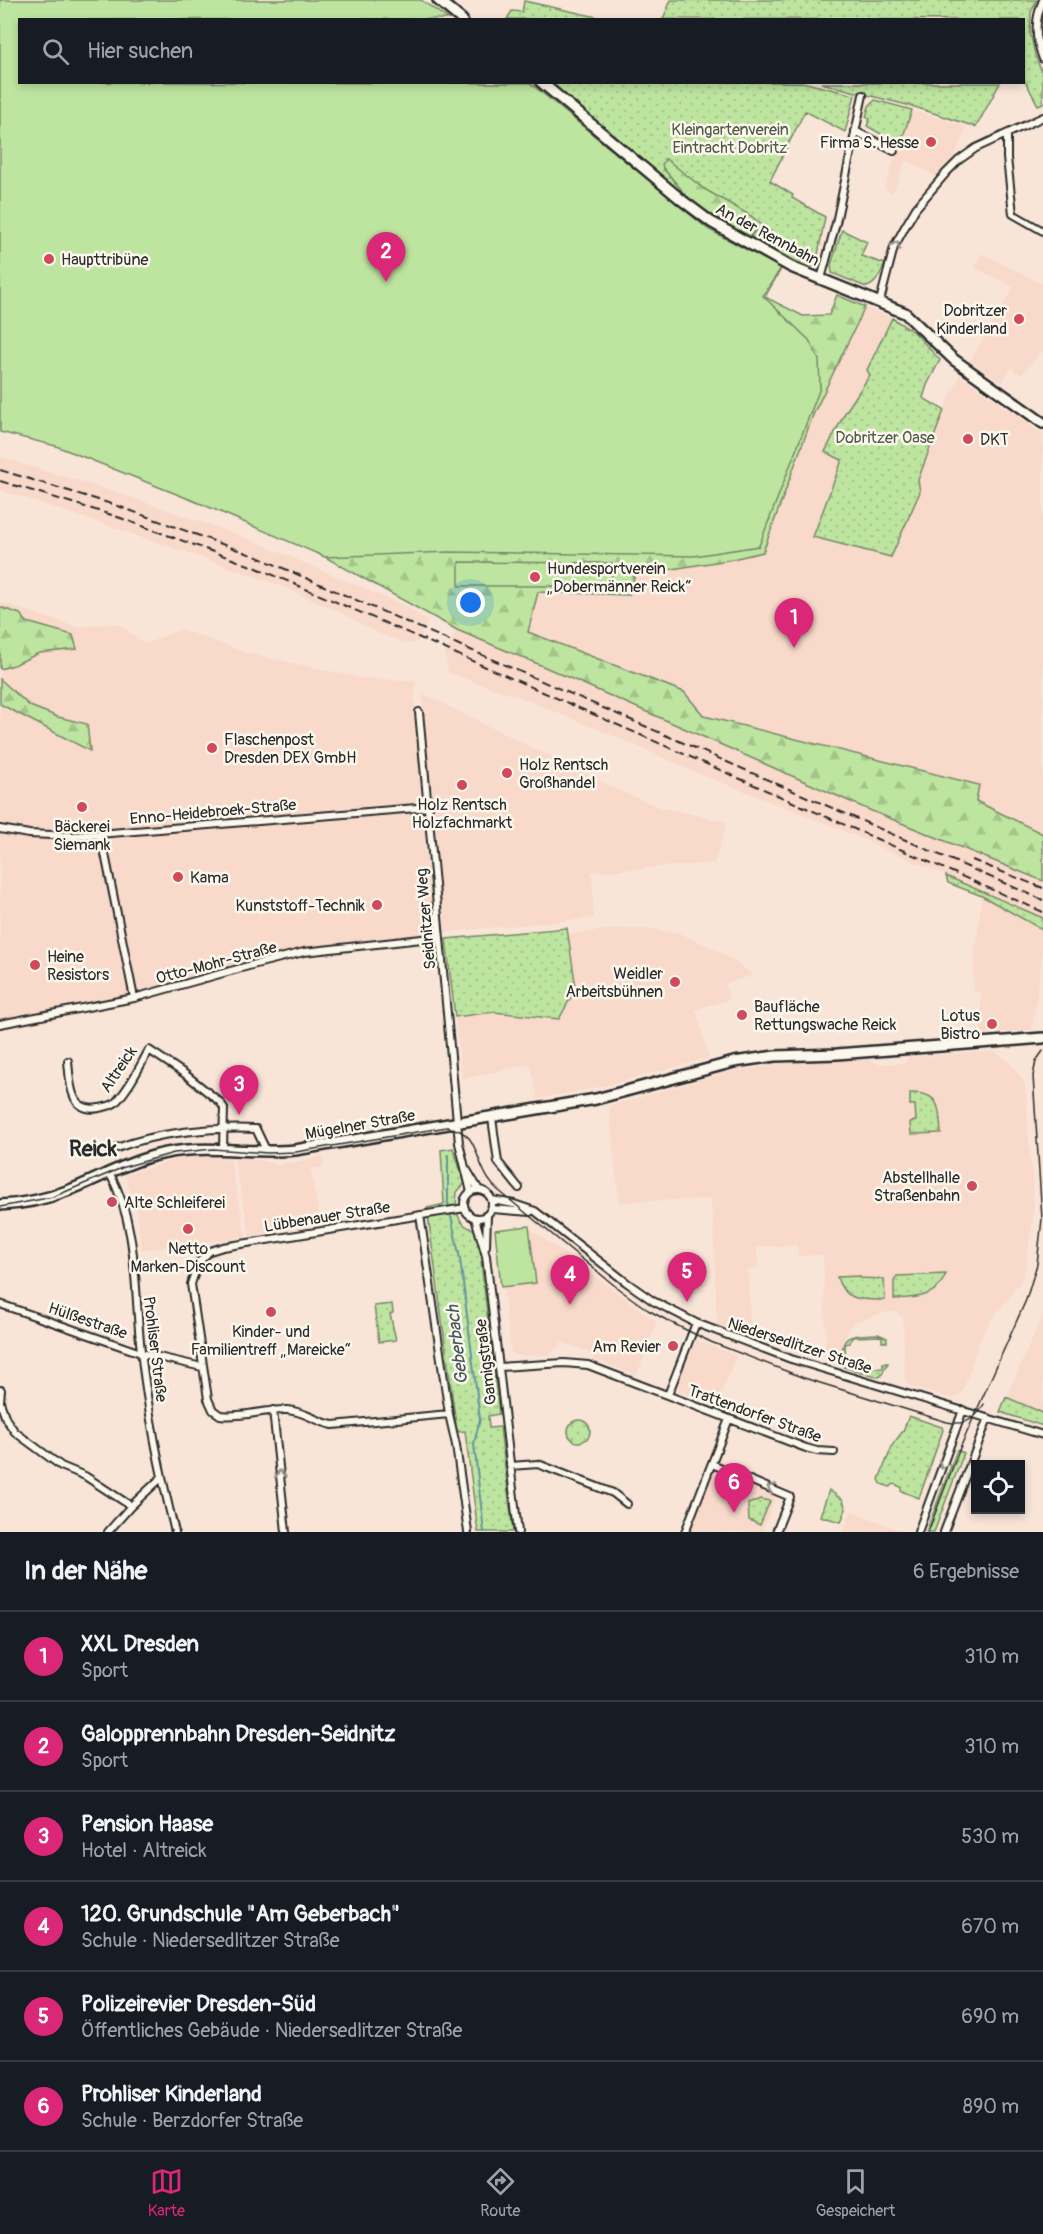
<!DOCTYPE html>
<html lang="de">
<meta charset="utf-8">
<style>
:root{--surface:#171b24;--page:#242831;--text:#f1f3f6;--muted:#9ea1a6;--line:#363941;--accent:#db2777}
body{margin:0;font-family:Pangolin,sans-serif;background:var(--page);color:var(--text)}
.controls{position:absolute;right:18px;bottom:18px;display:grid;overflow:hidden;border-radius:0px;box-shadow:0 3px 9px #0003}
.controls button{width:54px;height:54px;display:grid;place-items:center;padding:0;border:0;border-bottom:2px solid var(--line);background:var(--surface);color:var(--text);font:30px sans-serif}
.you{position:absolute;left:471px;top:603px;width:21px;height:21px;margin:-15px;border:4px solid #fff;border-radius:50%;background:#1a73e8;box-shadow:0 0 0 9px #1a73e833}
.badge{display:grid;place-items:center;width:39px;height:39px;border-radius:50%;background:var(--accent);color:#fff;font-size:20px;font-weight:700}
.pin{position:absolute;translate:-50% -50px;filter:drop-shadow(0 2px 3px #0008)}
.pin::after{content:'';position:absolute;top:32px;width:21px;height:18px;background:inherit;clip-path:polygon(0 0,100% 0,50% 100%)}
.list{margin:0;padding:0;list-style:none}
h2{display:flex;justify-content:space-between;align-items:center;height:78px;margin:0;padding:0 24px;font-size:26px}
h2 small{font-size:20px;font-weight:400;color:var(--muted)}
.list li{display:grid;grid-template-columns:39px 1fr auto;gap:18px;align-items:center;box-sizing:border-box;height:90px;padding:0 24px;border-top:2px solid var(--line)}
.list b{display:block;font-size:22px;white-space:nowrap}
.list p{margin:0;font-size:20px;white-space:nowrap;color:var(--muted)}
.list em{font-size:20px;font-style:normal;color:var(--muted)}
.icon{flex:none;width:33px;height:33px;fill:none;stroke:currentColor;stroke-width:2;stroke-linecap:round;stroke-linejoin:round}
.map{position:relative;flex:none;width:1043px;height:1532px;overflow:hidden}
.search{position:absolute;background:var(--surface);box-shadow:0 3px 9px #0003;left:18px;right:18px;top:18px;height:66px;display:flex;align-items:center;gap:15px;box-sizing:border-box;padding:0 21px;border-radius:0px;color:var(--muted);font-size:22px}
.sheet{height:618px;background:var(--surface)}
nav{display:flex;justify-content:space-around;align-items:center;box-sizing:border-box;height:84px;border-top:2px solid var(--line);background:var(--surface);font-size:16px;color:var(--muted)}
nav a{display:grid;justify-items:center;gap:3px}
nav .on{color:var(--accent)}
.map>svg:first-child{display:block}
.built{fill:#f8d9ca}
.green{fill:url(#green-dots);stroke:#748866;stroke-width:1.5}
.forest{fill:url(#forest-firs);stroke:#748866;stroke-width:1.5}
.pitch{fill:#bee5a0;stroke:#748866;stroke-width:1.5}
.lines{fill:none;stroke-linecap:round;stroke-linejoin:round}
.stream{stroke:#65949e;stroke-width:2}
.street-casing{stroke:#2b2b2b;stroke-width:10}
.secondary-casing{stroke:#2b2b2b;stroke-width:14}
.street{stroke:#fbf7ec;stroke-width:6}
.secondary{stroke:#fbf7ec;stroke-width:9}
.tram{stroke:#2b2b2b;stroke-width:1.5}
.rail{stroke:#2b2b2b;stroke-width:2;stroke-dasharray:9 4.5;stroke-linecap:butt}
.oneway{stroke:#93918c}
.poi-dot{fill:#d1495b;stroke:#fbf7ec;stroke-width:2}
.labels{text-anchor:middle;stroke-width:5;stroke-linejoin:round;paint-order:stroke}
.park-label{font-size:16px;fill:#505a48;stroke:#fbf7ec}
.poi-label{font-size:16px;fill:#2b2b2b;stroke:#fbf7ec;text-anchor:start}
.street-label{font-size:16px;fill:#2b2b2b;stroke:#fbf7ec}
.water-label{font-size:18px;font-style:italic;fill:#43575b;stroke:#fbf7ec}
.district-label{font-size:22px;font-weight:bold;fill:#2b2b2b;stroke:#fbf7ec}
</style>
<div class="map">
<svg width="1043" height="1532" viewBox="0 0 1043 1532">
<defs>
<pattern id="green-dots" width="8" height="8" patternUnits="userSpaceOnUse" patternTransform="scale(1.5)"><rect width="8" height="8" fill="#bee5a0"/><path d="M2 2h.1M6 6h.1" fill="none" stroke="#a3c58a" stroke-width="1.8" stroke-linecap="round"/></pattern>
<pattern id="forest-firs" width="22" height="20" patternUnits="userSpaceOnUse" patternTransform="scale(1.5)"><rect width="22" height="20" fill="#bee5a0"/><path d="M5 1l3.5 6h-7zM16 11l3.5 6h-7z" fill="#a3c58a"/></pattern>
</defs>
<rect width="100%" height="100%" fill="#f9e5d8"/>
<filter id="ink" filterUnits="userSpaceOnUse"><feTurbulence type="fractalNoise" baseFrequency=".0167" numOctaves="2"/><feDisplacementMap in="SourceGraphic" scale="12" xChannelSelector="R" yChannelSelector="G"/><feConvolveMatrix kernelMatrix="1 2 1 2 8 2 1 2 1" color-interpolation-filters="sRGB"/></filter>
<g filter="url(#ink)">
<path class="built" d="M912 110 967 127 954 157 937 177 906 160 893 193 884 189Z
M981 253 1043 284V353L1041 352 1021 375 1011 368 1002 383 970 361 1014 287 975 268Z
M865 307 892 318 867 370 870 375 845 413 825 452 842 460 827 497 920 492 918 480 944 410 960 375 1043 435V834L976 801 979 785 704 716 684 692 527 632 538 592 629 595 634 575 728 560 763 552 813 415Z
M0 457 125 495 244 537 405 606 428 621 418 642 407 644 378 633 337 611 274 583 112 527 0 490Z
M0 602 77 627 117 623 145 644 181 629 247 653 362 678 416 681 414 697 421 794 434 939 304 952 134 998 0 1024Z
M457 630 538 664 867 809 1043 881V918L825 823 690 770 614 736 519 697 448 673 445 654Z
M422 693 622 792 660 807 727 822 714 863 592 872 594 918 445 932Z
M982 896 1043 930V950L1032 1030 981 1034V992H974L973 972Z
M624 928 652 929 679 933 717 950 754 975 725 984 729 1000 696 1009 709 1058 599 1087 538 1099 530 1064 462 1079 455 1017 494 1012 559 1019 576 988 569 934Z
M994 1051 1011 1063 1025 1084 1034 1208 1033 1221 1024 1275 1007 1301 990 1321 980 1339 963 1391 954 1399 910 1386 905 1381 903 1317 896 1312H887L854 1322 849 1327 844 1343 846 1364H833L824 1356 826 1338 823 1255 798 1256 797 1245 757 1247 758 1268 748 1270 751 1338 717 1325 713 1212 711 1213V1199L619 1202 609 1106 732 1071 798 1062 869 1060 878 1064 905 1063 909 1057Z
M201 1156 230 1159 246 1237 142 1250 137 1211 125 1175 179 1159Z
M323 1156 324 1167 310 1169 321 1224 250 1236 234 1158 259 1160 279 1165 286 1164V1162L291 1163Z
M531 1229 657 1322 637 1375 593 1359 589 1352 562 1342 549 1355 515 1356 511 1352 503 1288 536 1284Z
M1043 1314V1426L1000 1412Z
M696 1340 736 1356 716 1406 678 1390 679 1382Z
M717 1470 777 1494 762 1532H691L711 1475Z
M852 1511 905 1532H843Z"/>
<path class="green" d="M671 0H1037L1031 12 1030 32 1035 55 1043 75V103L1038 105 1024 79V20L663 19Z
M524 1 606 19H507L512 11 522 12Z
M802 82 855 95 845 132 805 111 770 181 793 195 792 198 825 217 817 260 814 266 808 267 749 238 755 231 764 227 751 216 704 189 665 159 663 168 681 189 683 194 549 83Z
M821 83H1000L976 127 915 107Z
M875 100 912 110 900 145 867 126 870 119 866 117 869 106Z
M842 230 867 242 861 256 885 264C880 273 877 285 866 287L832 273 831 265Z
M892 318 915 333 940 360 927 385 923 398 944 410 918 480 920 492 891 557 813 537 842 460 825 452 845 413 870 375 867 370Z
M946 876 1043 918V930L982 896 948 883Z
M567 928 576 988 559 1019 494 1012 455 1017 446 939Z
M910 1093C940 1092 939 1107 941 1133L911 1134 910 1122 916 1121 915 1105H910Z
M453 1148 465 1183 457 1192C455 1209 456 1227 477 1230L483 1261 481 1262 499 1414 488 1416 489 1428 500 1427 513 1532H478L465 1431 457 1432 427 1208 444 1204 441 1150Z
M946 1274C936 1298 917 1298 894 1299V1281L897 1276Z
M860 1276V1278L884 1279 885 1300C864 1300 844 1302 837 1277Z
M392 1304 393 1313 390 1314 396 1340 379 1342 374 1306Z
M878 1334 887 1338V1342H882V1336L852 1337 850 1343 845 1344 846 1363 860 1365 861 1369 883 1368V1363H888L881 1376 879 1377 843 1367C838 1333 850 1335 878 1334Z
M1006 1397 1043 1413V1426L1000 1412Z
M909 1416 942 1427 943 1430 919 1498 901 1491V1487L894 1484 890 1487 881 1484 879 1479 893 1444 903 1431Z
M568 1431a11 11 0 1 1 22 0a11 11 0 1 1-22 0Z
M957 1450 964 1453 934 1532H926Z
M829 1490 843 1500 846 1509 841 1522 820 1516Z
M760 1499 770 1501 760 1525 749 1520 748 1504Z"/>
<path class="forest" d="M666 159 704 189 751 216 765 228 755 231 749 238 712 216 683 194 681 189 663 168 662 164Z
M707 230 781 269 765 297 803 316 829 315 837 295 865 307 813 415 763 552 728 560 635 575 629 595 538 592 528 632 684 692 704 716 979 785 976 801 1043 834V881L867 809 538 664 457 630 296 541Z
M0 607 20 614 27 622 73 635 77 649 39 653 14 665 0 669Z
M0 679 30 706 58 717 87 724 90 751 0 704Z"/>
<path class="pitch" d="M0 0H421L448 19 20 20V82L530 83 708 229 781 268 763 296 809 340 819 360 820 388 759 546 694 556 449 552 325 557 204 505 56 446 0 432Z
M459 562 612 563V586H459Z
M529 1226 536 1283 501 1287 495 1230Z"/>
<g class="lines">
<path class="stream" d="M448 1155V1202L460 1259 480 1419 474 1444 484 1532"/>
<defs>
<path id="street" d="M1043 0C1034 21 1035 38 1043 59
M855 131 894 151
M1007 134V158L1013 214 1043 231
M821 279 836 223 863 95
M880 301 894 247 906 225 916 208 946 173 959 160 976 148 1043 117
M419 712 459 1143 471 1192
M0 829 29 834 74 836 429 807
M101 834 134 998
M0 1024 134 998 252 965 304 952 440 937
M68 1061C70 1081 69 1114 99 1108 105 1107 112 1106 116 1102 130 1087 139 1068 149 1050L185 1074 220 1102 224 1108 223 1148
M492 1118 498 1162 519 1188
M117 1148C158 1132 212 1127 256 1129L267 1152
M467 1170 479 1190
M109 1172C139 1226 134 1292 141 1351 148 1412 160 1473 175 1532
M464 1204a14 14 0 1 1 28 0a14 14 0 1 1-28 0Z
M492 1200 514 1204 535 1211 626 1282 653 1301 696 1323 791 1359 1043 1435
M492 1209 530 1212
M420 1215 449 1414 456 1445 468 1532
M475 1218 486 1256 518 1532
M486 1246 487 1215
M0 1304 141 1353 202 1367
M499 1367 564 1363 588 1365 806 1448 817 1451 834 1452
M668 1395 696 1323
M0 1401 1 1390
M0 1402 6 1419 15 1432 61 1466 85 1476 131 1506
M273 1410 286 1532
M449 1414 333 1425C317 1422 304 1411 287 1410 265 1409 242 1418 220 1415L213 1410 208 1399 191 1284 198 1263 210 1251 223 1247 465 1208
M712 1464 790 1497 776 1532
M510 1466 538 1464 613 1493 627 1504
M108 1532 131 1506 161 1478
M685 1532 729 1419
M918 1532 963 1410
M944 1532 988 1418"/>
<path id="secondary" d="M438 0 462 20
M541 82 683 201 711 222 791 267 905 313 953 359 1043 423
M0 1205C23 1204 46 1199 67 1191 96 1180 123 1164 153 1156 203 1142 246 1155 295 1150L596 1099 734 1062 775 1056 837 1054 1043 1038"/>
</defs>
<use href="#street" class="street-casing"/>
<use href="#secondary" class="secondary-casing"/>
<use href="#street" class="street"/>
<use href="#secondary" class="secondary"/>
<path class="tram" d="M0 1207 53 1197 124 1167 174 1153 213 1149 268 1153 296 1152 447 1127C477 1133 473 1150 485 1173 489 1182 496 1189 504 1195L620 1290 648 1310 672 1323 711 1342 804 1378 947 1422C964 1426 976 1419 984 1404
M928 1532 960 1448 1026 1300 1037 1264 1042 1219 1033 1076 1036 1061 1043 1051"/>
<path class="rail" d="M0 470 118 506 260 558 1043 900
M0 481 115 516 257 568 420 638 1043 912
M972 860 1043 888"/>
</g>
<defs><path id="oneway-chevron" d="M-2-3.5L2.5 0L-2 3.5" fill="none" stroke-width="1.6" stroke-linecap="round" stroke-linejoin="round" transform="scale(1.5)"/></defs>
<g class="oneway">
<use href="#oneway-chevron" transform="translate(896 245) rotate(-67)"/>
<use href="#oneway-chevron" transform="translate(943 1465) rotate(111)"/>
<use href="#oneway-chevron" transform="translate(280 1474) rotate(-96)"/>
<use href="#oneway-chevron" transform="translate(771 1488) rotate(-156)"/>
</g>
</g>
<g class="poi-dot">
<circle cx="931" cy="142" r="6"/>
<circle cx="49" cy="259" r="6"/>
<circle cx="1019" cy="319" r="6"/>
<circle cx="968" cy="439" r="6"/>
<circle cx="535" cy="577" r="6"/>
<circle cx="212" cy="748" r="6"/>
<circle cx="507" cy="773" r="6"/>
<circle cx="462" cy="785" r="6"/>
<circle cx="82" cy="807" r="6"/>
<circle cx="178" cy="877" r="6"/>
<circle cx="377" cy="905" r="6"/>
<circle cx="35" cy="965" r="6"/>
<circle cx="675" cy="982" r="6"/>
<circle cx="742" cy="1015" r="6"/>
<circle cx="992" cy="1024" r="6"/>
<circle cx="972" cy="1186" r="6"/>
<circle cx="112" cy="1202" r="6"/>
<circle cx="188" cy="1229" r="6"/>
<circle cx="271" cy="1312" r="6"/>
<circle cx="673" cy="1346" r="6"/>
</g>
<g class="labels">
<g class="park-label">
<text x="730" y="135">Kleingartenverein<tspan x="730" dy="18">Eintracht Dobritz</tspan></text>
<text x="885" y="443">Dobritzer Oase</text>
</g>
<g class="poi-label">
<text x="919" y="148" text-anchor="end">Firma S. Hesse</text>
<text x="61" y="265">Haupttribüne</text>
<text x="1007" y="316" text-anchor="end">Dobritzer<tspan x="1007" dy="18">Kinderland</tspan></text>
<text x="980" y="445">DKT</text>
<text x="547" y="574">Hundesportverein<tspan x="547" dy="18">„Dobermänner Reick“</tspan></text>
<text x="224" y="745">Flaschenpost<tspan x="224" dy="18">Dresden DEX GmbH</tspan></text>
<text x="519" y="770">Holz Rentsch<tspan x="519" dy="18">Großhandel</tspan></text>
<text x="462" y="810" text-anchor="middle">Holz Rentsch<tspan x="462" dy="18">Holzfachmarkt</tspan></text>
<text x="82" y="832" text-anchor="middle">Bäckerei<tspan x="82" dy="18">Siemank</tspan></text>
<text x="190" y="883">Kama</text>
<text x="365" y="911" text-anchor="end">Kunststoff-Technik</text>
<text x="47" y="962">Heine<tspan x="47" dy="18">Resistors</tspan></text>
<text x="663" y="979" text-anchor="end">Weidler<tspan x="663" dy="18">Arbeitsbühnen</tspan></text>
<text x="754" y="1012">Baufläche<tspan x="754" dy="18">Rettungswache Reick</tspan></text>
<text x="980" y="1021" text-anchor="end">Lotus<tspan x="980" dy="18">Bistro</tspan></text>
<text x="960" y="1183" text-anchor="end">Abstellhalle<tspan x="960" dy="18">Straßenbahn</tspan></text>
<text x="124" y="1208">Alte Schleiferei</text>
<text x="188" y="1254" text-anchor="middle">Netto<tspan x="188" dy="18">Marken-Discount</tspan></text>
<text x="271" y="1337" text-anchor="middle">Kinder- und<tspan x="271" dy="18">Familientreff „Mareicke“</tspan></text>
<text x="661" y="1352" text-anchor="end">Am Revier</text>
</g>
<g class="street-label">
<text transform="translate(768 234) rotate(28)" y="6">An der Rennbahn</text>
<text transform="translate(213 811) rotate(-5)" y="6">Enno-Heidebroek-Straße</text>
<text transform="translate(425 919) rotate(-95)" y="6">Seidnitzer Weg</text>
<text transform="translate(216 962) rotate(-15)" y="6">Otto-Mohr-Straße</text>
<text transform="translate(118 1069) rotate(-56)" y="6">Altreick</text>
<text transform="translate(360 1124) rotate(-10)" y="6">Mügelner Straße</text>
<text transform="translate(327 1216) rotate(-9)" y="6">Lübbenauer Straße</text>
<text transform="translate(88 1320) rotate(19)" y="6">Hülßestraße</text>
<text transform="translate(800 1345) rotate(18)" y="6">Niedersedlitzer Straße</text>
<text transform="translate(156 1349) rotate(83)" y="6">Prohliser Straße</text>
<text transform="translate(485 1362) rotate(-97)" y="6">Gamigstraße</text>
<text transform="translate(755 1413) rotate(20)" y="6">Trattendorfer Straße</text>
</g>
<g class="water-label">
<text transform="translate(457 1345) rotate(-97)" y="6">Geberbach</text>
</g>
<g class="district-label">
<text x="93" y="1156">Reick</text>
</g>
</g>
</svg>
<div class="controls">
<button><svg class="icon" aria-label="locate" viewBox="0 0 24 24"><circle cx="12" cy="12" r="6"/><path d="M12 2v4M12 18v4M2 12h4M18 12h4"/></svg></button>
</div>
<div class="you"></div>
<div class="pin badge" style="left:794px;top:648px">1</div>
<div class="pin badge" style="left:386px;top:282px">2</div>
<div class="pin badge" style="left:239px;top:1115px">3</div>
<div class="pin badge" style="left:570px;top:1305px">4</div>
<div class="pin badge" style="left:687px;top:1302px">5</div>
<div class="pin badge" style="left:734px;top:1513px">6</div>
<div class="search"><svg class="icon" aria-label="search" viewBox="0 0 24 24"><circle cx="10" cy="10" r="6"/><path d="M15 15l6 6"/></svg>Hier suchen</div>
</div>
<section class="sheet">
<h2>In der Nähe<small>6 Ergebnisse</small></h2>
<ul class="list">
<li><span class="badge">1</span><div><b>XXL Dresden</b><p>Sport</p></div><em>310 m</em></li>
<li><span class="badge">2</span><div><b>Galopprennbahn Dresden-Seidnitz</b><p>Sport</p></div><em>310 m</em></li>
<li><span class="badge">3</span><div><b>Pension Haase</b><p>Hotel · Altreick</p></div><em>530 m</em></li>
<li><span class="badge">4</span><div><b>120. Grundschule &quot;Am Geberbach&quot;</b><p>Schule · Niedersedlitzer Straße</p></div><em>670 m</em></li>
<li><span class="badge">5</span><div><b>Polizeirevier Dresden-Süd</b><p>Öffentliches Gebäude · Niedersedlitzer Straße</p></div><em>690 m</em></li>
<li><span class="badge">6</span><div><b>Prohliser Kinderland</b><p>Schule · Berzdorfer Straße</p></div><em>890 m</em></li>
</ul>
</section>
<nav>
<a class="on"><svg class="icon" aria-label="map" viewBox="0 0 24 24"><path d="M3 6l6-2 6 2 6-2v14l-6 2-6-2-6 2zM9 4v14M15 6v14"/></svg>Karte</a>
<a><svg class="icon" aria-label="directions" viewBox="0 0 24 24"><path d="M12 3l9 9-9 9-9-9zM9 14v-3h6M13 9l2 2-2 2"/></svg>Route</a>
<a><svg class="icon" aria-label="saved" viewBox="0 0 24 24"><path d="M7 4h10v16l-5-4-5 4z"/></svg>Gespeichert</a>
</nav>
